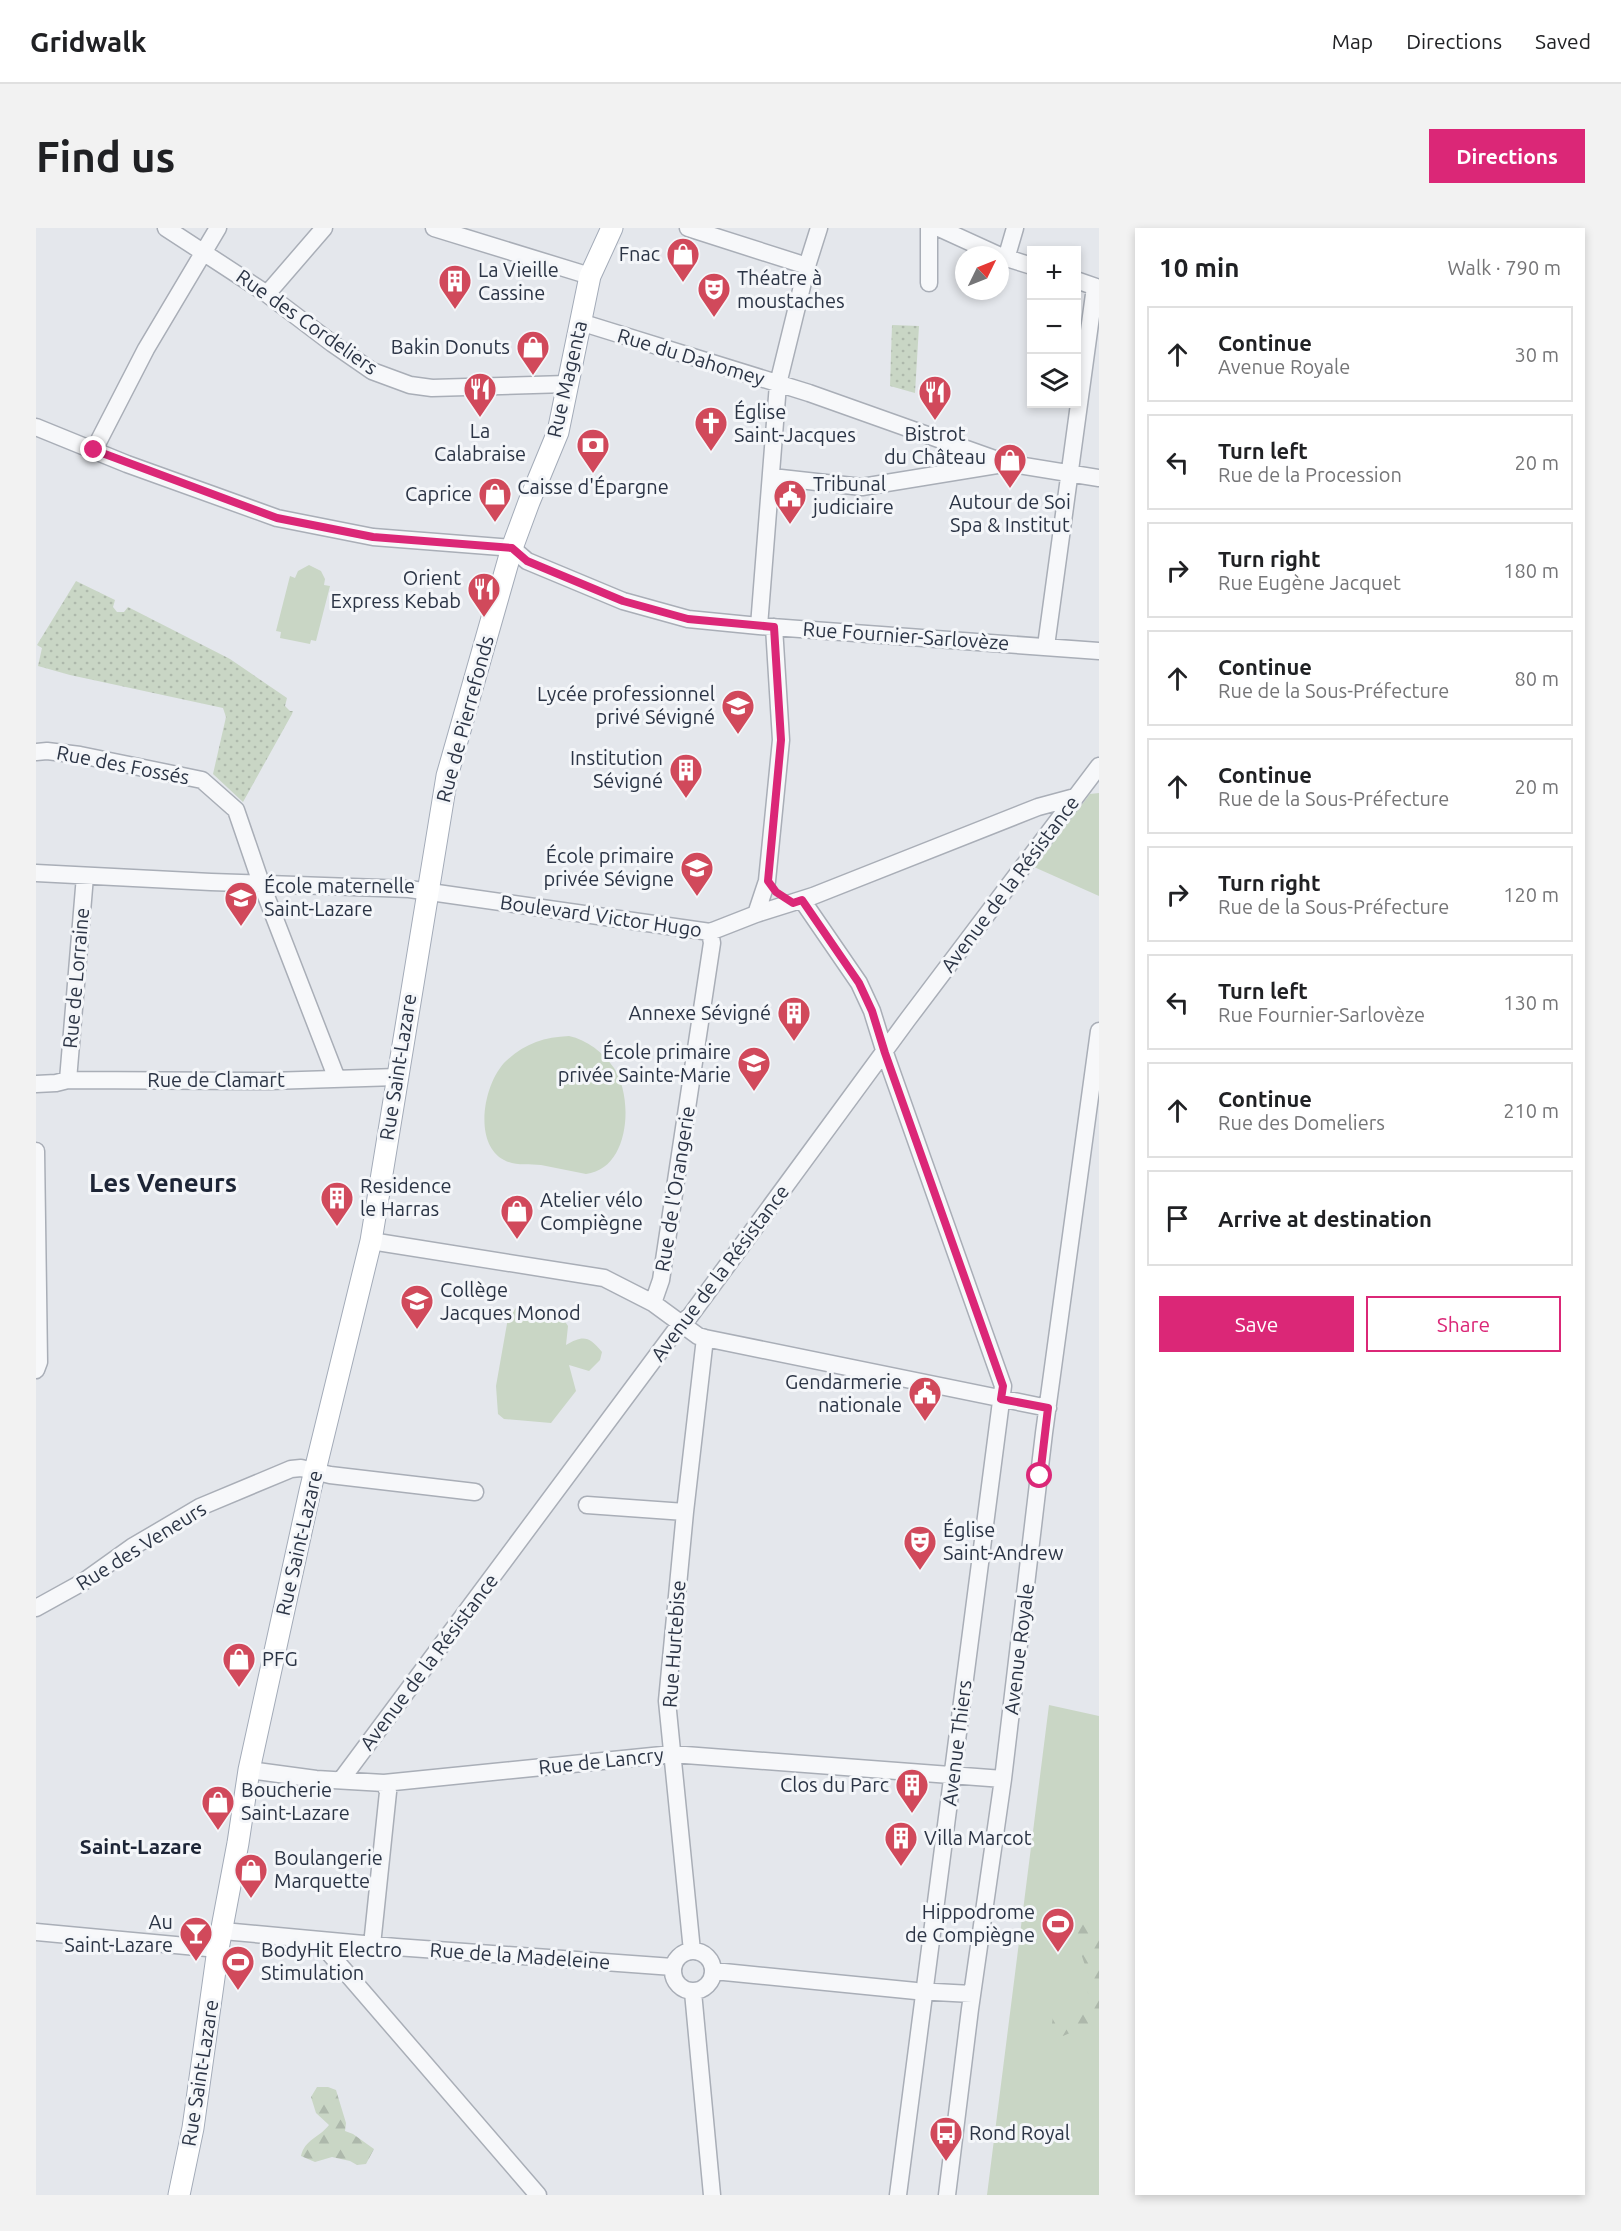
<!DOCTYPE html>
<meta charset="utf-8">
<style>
:root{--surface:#fff;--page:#f2f2f2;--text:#202124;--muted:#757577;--line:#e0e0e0;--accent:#db2777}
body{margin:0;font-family:Ubuntu,sans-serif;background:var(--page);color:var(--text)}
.controls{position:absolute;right:18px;top:18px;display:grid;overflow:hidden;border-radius:0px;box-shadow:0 3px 9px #0003}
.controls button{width:54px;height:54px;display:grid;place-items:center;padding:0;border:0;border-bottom:2px solid var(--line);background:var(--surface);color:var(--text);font:30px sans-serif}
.compass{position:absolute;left:919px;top:18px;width:54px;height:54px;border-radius:50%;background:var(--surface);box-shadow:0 3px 9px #0003;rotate:47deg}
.stop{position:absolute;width:18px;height:18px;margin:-14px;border:4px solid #db2777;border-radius:50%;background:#fff}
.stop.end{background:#db2777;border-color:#fff;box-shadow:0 2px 6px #0008}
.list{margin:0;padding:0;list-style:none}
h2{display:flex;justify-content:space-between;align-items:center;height:78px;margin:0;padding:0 24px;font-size:26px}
h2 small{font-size:20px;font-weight:400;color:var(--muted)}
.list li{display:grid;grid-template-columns:39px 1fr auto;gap:18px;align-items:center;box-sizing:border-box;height:96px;margin:0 12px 12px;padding:0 12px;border:2px solid var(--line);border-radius:0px}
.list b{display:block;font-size:22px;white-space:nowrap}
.list p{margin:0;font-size:20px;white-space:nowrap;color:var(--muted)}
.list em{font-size:20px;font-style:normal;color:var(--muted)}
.actions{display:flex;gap:12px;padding:18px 24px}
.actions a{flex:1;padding:14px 0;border:2px solid var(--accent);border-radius:0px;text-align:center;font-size:21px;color:var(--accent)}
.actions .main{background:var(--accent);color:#fff}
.icon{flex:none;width:33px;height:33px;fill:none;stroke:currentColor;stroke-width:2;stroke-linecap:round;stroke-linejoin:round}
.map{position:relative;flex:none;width:1063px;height:1967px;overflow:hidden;border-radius:0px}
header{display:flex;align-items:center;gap:36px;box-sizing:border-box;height:84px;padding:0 30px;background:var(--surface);border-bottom:2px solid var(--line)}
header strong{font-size:28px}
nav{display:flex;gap:33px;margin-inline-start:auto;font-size:21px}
.intro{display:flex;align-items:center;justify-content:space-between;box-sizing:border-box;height:144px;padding:0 36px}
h1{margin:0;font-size:42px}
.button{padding:15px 27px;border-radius:0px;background:var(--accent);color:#fff;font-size:21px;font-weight:700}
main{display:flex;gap:36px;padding:0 36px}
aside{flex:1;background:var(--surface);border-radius:0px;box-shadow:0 3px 9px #0003}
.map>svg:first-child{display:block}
.grass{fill:#c9d6c5}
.forest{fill:url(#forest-firs)}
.park{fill:url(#park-dots)}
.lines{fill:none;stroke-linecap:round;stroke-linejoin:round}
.minor-casing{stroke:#a9aeb7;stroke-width:19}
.major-casing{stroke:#a3abb8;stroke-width:23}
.minor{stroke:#f7f8fa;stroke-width:16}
.major{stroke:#fff;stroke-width:21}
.route{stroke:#db2777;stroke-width:8}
.labels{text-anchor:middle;stroke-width:6;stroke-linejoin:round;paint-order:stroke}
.poi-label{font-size:20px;fill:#2b3445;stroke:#f4f6f9;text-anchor:start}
.street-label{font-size:20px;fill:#2b3445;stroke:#f4f6f9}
.neighbourhood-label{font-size:21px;font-weight:bold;fill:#1d2536;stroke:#f4f6f9}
.district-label{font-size:26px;font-weight:bold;fill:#1d2536;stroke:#f4f6f9}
</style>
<header>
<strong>Gridwalk</strong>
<nav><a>Map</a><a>Directions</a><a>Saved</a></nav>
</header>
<div class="intro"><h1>Find us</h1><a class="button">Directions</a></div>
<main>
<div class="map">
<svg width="1063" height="1967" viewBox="0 0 1063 1967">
<defs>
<pattern id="forest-firs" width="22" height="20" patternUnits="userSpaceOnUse" patternTransform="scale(1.5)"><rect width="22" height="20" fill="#c9d6c5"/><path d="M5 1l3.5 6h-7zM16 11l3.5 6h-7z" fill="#adb8ab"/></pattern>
<pattern id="park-dots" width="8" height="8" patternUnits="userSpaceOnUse" patternTransform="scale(1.5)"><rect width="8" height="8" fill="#c9d6c5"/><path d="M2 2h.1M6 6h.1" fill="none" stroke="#adb8ab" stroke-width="1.8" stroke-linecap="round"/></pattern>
</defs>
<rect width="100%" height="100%" fill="#e4e7ec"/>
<path class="grass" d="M273 337 285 343 289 351 288 357 294 358 280 413 275 412 274 416 244 410 245 404 240 403 254 348 259 350 262 343Z
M1063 565V668L998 639 1054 566Z
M533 808C551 812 567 824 578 840 598 870 594 941 550 946 535 943 520 940 505 937 493 936 479 938 468 932 436 915 448 854 470 833 488 816 508 809 533 808Z
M480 1080 524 1086 532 1098 530 1117C547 1107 553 1108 566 1124L564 1132 553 1143 533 1137 540 1163 515 1195 468 1191 462 1186 460 1158 472 1090Z
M1013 1477 1063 1488V1967H951Z"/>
<path class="forest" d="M1044 1689 1061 1694 1063 1709V1786L1050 1798 1027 1808 1015 1802 1017 1789 1041 1780 1052 1766 1050 1740 1040 1711Z
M281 1859H292L300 1862 310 1895 309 1903 317 1906 338 1921 330 1936 321 1937 314 1933 296 1929 279 1934 265 1928C269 1911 283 1910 293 1897L280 1885 275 1869Z"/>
<path class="park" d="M856 97 883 98 879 165 854 158Z
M40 353 79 372 77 379 81 384H88L92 379 194 431 251 470 249 478 254 483H257L256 486 207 574 177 546 190 489 187 480 34 447 2 438 6 420 1 417Z"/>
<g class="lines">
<defs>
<path id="minor" d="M130 0 231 66 297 116 336 143 374 157 396 160 531 156
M398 0 554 48
M652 0 771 38
M893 0V55
M903 0 962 27
M964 28 996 38
M970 31 979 0
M1040 52 1063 60
M231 66 288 0
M544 94 773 165 970 235 1063 250
M0 199 91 236 241 290 337 309 476 320 491 333 587 373 652 391 723 398 1063 423
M58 222 110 121 182 0
M736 249 826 259 967 236
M723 398 742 156 771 38 783 0
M1010 418 1059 59
M0 524 11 523 44 527 166 552 200 582 225 655 301 851
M0 645 175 654 373 661 674 704 720 686 777 668 1002 579 1039 569
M766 672 823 755 836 783 849 825 967 1158 862 1967
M720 686 731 653 745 512 738 399
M32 852 49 648
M0 856 20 855 32 852 234 853 361 849
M0 923 3 1134 0 1142
M335 1013 568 1050 617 1075 662 1108 669 1110 1012 1180
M617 1075 625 1052 676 715 674 704
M551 1277 649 1284
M0 1380 47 1354 96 1319 164 1279 255 1241 265 1240 294 1247 439 1264
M213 1542 280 1551 348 1555 636 1526 967 1551
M305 1552 645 1095 654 1088 872 791 1063 538
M187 1703 360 1719 637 1739
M0 1704 182 1721
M282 1712 502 1967
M336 1717 352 1564 348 1555
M637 1743a20 20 0 1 1 40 0a20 20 0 1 1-40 0Z
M656 1723 631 1473 649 1284 669 1110
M678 1743 880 1763 936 1766
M657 1764 676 1967
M911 1967 934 1781 967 1551 1008 1205 1063 803"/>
<path id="major" d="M143 1967 157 1900 182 1721 202 1615 213 1542 274 1263 335 1013 411 548 476 320 493 274 522 204 554 48 576 0"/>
</defs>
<use href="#minor" class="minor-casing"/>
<use href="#major" class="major-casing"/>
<use href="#minor" class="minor"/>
<use href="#major" class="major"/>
</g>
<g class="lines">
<path class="route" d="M58 222 241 290 337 309 476 320 491 333 587 373 652 391 738 399 745 512 732 653 740 664 757 675 766 672 823 755 836 783 849 825 967 1158 965 1171 1012 1180 1004 1248"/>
</g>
<defs>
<symbol id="shop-pin" viewBox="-11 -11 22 30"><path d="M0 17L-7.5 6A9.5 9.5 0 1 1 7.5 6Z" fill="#d1495b" stroke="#f4f6f9"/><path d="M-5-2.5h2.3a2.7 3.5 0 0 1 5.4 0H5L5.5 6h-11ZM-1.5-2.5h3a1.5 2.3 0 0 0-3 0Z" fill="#fff"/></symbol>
<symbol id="building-pin" viewBox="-11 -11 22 30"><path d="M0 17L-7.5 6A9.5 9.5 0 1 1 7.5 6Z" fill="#d1495b" stroke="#f4f6f9"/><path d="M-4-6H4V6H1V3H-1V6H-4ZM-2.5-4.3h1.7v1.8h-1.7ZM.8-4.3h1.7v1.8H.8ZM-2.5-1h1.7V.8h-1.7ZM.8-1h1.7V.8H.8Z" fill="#fff"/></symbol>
<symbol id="theatre-pin" viewBox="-11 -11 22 30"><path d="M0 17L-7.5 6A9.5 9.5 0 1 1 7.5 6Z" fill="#d1495b" stroke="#f4f6f9"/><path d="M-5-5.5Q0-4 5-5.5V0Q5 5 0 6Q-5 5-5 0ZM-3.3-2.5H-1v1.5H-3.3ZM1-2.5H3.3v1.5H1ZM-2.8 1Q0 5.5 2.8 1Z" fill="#fff"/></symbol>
<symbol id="restaurant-pin" viewBox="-11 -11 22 30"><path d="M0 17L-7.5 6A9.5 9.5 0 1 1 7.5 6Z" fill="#d1495b" stroke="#f4f6f9"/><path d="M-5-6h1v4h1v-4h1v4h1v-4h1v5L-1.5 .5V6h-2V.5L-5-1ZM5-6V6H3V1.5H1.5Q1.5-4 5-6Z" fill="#fff"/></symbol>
<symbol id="church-pin" viewBox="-11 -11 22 30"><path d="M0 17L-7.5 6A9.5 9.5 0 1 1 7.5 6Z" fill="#d1495b" stroke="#f4f6f9"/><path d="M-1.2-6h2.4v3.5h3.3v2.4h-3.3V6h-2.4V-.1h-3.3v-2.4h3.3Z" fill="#fff"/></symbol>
<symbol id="bank-pin" viewBox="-11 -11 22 30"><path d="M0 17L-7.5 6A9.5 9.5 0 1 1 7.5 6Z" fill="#d1495b" stroke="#f4f6f9"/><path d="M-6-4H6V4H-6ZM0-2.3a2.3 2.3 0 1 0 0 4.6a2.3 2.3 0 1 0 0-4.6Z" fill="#fff"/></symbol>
<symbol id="civic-pin" viewBox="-11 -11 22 30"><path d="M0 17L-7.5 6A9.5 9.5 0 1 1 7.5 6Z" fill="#d1495b" stroke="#f4f6f9"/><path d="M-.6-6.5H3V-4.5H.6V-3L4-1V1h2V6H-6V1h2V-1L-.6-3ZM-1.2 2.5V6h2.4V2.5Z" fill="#fff"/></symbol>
<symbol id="school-pin" viewBox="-11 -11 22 30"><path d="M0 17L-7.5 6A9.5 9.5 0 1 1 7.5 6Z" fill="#d1495b" stroke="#f4f6f9"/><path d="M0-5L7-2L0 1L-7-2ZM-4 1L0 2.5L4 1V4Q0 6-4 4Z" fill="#fff"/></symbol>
<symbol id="stadium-pin" viewBox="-11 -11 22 30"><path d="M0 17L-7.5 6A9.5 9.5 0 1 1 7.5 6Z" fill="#d1495b" stroke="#f4f6f9"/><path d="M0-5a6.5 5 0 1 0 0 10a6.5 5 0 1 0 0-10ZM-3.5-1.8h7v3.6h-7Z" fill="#fff"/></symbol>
<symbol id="bar-pin" viewBox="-11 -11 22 30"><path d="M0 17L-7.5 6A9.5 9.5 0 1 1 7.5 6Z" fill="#d1495b" stroke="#f4f6f9"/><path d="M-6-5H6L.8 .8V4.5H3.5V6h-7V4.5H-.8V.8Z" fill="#fff"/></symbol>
<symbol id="bus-pin" viewBox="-11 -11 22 30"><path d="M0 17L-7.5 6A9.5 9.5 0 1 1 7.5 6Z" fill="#d1495b" stroke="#f4f6f9"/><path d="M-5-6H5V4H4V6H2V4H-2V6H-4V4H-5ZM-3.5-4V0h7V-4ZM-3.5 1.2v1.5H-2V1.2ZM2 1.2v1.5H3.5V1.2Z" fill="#fff"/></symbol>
</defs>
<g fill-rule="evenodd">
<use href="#shop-pin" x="628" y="7" width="38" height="52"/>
<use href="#building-pin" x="400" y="34" width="38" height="52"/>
<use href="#theatre-pin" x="659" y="42" width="38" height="52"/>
<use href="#shop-pin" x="478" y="100" width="38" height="52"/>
<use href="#restaurant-pin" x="425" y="142" width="38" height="52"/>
<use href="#restaurant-pin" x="880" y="145" width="38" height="52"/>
<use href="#church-pin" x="656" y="176" width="38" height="52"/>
<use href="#bank-pin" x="538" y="198" width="38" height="52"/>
<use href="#shop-pin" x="955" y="213" width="38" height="52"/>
<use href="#shop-pin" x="440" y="247" width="38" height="52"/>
<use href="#civic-pin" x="735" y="249" width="38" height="52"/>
<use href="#restaurant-pin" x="429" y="342" width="38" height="52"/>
<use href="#school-pin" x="683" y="459" width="38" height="52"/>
<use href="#building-pin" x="631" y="523" width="38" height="52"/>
<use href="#school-pin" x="642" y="621" width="38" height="52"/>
<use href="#school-pin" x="186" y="651" width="38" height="52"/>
<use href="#building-pin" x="739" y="766" width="38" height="52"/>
<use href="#school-pin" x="699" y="816" width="38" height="52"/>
<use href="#building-pin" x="282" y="951" width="38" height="52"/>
<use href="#shop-pin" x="462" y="964" width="38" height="52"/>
<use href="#school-pin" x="362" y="1054" width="38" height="52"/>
<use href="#civic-pin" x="870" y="1146" width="38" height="52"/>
<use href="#theatre-pin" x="865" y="1295" width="38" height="52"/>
<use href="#shop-pin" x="184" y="1412" width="38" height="52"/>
<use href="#building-pin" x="857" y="1538" width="38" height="52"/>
<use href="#shop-pin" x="163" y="1555" width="38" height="52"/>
<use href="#building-pin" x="846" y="1591" width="38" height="52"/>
<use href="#shop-pin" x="196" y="1623" width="38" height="52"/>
<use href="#stadium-pin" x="1003" y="1677" width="38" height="52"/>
<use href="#bar-pin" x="141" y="1686" width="38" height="52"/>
<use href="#stadium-pin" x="183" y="1715" width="38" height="52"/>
<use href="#bus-pin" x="891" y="1886" width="38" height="52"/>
</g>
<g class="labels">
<g class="poi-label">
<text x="624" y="33" text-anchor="end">Fnac</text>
<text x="442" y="49">La Vieille<tspan x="442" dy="23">Cassine</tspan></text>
<text x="701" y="57">Théatre à<tspan x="701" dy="23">moustaches</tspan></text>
<text x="474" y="126" text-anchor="end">Bakin Donuts</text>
<text x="698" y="191">Église<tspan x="698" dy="23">Saint-Jacques</tspan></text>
<text x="444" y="210" text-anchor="middle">La<tspan x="444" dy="23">Calabraise</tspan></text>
<text x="899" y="213" text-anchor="middle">Bistrot<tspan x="899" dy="23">du Château</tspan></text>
<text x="777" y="263">Tribunal<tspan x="777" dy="23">judiciaire</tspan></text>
<text x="557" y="266" text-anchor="middle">Caisse d'Épargne</text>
<text x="436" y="273" text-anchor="end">Caprice</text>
<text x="974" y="281" text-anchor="middle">Autour de Soi<tspan x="974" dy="23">Spa &amp; Institut</tspan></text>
<text x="425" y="357" text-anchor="end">Orient<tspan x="425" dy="23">Express Kebab</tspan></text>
<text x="679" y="473" text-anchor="end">Lycée professionnel<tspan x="679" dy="23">privé Sévigné</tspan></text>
<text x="627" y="537" text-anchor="end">Institution<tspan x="627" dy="23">Sévigné</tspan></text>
<text x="638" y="635" text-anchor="end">École primaire<tspan x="638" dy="23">privée Sévigne</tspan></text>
<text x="228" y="665">École maternelle<tspan x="228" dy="23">Saint-Lazare</tspan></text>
<text x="735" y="792" text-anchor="end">Annexe Sévigné</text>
<text x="695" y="831" text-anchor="end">École primaire<tspan x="695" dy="23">privée Sainte-Marie</tspan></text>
<text x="324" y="965">Residence<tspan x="324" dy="23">le Harras</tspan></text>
<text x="504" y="979">Atelier vélo<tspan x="504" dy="23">Compiègne</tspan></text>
<text x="404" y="1069">Collège<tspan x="404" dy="23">Jacques Monod</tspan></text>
<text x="866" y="1161" text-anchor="end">Gendarmerie<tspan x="866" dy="23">nationale</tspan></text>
<text x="907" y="1309">Église<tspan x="907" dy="23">Saint-Andrew</tspan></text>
<text x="226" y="1438">PFG</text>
<text x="853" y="1564" text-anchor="end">Clos du Parc</text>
<text x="205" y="1569">Boucherie<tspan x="205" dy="23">Saint-Lazare</tspan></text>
<text x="888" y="1617">Villa Marcot</text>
<text x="238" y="1637">Boulangerie<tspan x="238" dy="23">Marquette</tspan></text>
<text x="999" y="1691" text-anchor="end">Hippodrome<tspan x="999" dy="23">de Compiègne</tspan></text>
<text x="137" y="1701" text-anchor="end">Au<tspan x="137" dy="23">Saint-Lazare</tspan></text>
<text x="225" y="1729">BodyHit Electro<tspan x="225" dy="23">Stimulation</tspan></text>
<text x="933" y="1912">Rond Royal</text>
</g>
<g class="street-label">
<text transform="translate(271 94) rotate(35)" y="7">Rue des Cordeliers</text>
<text transform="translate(655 129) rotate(17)" y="7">Rue du Dahomey</text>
<text transform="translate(531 151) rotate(-77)" y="7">Rue Magenta</text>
<text transform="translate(870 408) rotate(4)" y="7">Rue Fournier-Sarlovèze</text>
<text transform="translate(429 491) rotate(-75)" y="7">Rue de Pierrefonds</text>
<text transform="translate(87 537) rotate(11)" y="7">Rue des Fossés</text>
<text transform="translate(974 656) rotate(-53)" y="7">Avenue de la Résistance</text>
<text transform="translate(565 688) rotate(8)" y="7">Boulevard Victor Hugo</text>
<text transform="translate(40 750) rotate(-85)" y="7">Rue de Lorraine</text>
<text transform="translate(362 839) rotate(-81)" y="7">Rue Saint-Lazare</text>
<text x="180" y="859">Rue de Clamart</text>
<text transform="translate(639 961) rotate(-81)" y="7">Rue de l'Orangerie</text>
<text transform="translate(684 1045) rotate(-53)" y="7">Avenue de la Résistance</text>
<text transform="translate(263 1315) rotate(-77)" y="7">Rue Saint-Lazare</text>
<text transform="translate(105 1318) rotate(-32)" y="7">Rue des Veneurs</text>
<text transform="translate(638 1416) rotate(-86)" y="7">Rue Hurtebise</text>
<text transform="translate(983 1421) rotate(-83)" y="7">Avenue Royale</text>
<text transform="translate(393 1434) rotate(-53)" y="7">Avenue de la Résistance</text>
<text transform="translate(921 1515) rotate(-83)" y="7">Avenue Thiers</text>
<text transform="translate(565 1533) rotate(-6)" y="7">Rue de Lancry</text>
<text transform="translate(484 1728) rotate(4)" y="7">Rue de la Madeleine</text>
<text transform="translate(164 1845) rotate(-81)" y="7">Rue Saint-Lazare</text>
</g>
<g class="neighbourhood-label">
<text x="105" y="1626">Saint-Lazare</text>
</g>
<g class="district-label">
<text x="127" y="964">Les Veneurs</text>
</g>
</g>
</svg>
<div class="controls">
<button>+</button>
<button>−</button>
<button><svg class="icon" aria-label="layers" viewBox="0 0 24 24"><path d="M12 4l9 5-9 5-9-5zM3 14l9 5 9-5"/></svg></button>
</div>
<svg class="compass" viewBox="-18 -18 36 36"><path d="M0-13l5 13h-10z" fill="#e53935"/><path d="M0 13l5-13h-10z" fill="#757577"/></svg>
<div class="stop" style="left:1004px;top:1248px"></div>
<div class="stop end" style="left:58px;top:222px"></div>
</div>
<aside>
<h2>10 min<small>Walk · 790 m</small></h2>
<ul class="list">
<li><svg class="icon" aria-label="ahead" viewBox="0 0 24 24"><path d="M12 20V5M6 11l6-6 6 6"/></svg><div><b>Continue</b><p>Avenue Royale</p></div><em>30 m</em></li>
<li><svg class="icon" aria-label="left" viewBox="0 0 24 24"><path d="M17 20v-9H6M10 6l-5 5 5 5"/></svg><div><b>Turn left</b><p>Rue de la Procession</p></div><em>20 m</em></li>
<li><svg class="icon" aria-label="right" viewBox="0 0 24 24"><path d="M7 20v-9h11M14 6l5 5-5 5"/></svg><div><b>Turn right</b><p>Rue Eugène Jacquet</p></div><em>180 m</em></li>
<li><svg class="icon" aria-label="ahead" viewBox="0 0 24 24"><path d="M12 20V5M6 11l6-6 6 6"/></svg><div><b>Continue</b><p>Rue de la Sous-Préfecture</p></div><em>80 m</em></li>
<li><svg class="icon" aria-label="ahead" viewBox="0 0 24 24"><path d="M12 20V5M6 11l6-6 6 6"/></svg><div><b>Continue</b><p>Rue de la Sous-Préfecture</p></div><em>20 m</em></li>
<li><svg class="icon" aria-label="right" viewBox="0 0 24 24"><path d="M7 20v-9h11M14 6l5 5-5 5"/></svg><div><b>Turn right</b><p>Rue de la Sous-Préfecture</p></div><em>120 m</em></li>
<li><svg class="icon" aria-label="left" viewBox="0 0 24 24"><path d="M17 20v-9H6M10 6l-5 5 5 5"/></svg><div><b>Turn left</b><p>Rue Fournier-Sarlovèze</p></div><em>130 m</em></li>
<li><svg class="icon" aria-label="ahead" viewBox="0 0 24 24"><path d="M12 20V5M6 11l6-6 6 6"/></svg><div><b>Continue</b><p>Rue des Domeliers</p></div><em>210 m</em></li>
<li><svg class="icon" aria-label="arrive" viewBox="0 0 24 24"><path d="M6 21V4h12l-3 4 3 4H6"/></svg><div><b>Arrive at destination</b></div></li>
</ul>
<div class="actions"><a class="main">Save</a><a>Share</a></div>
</aside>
</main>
